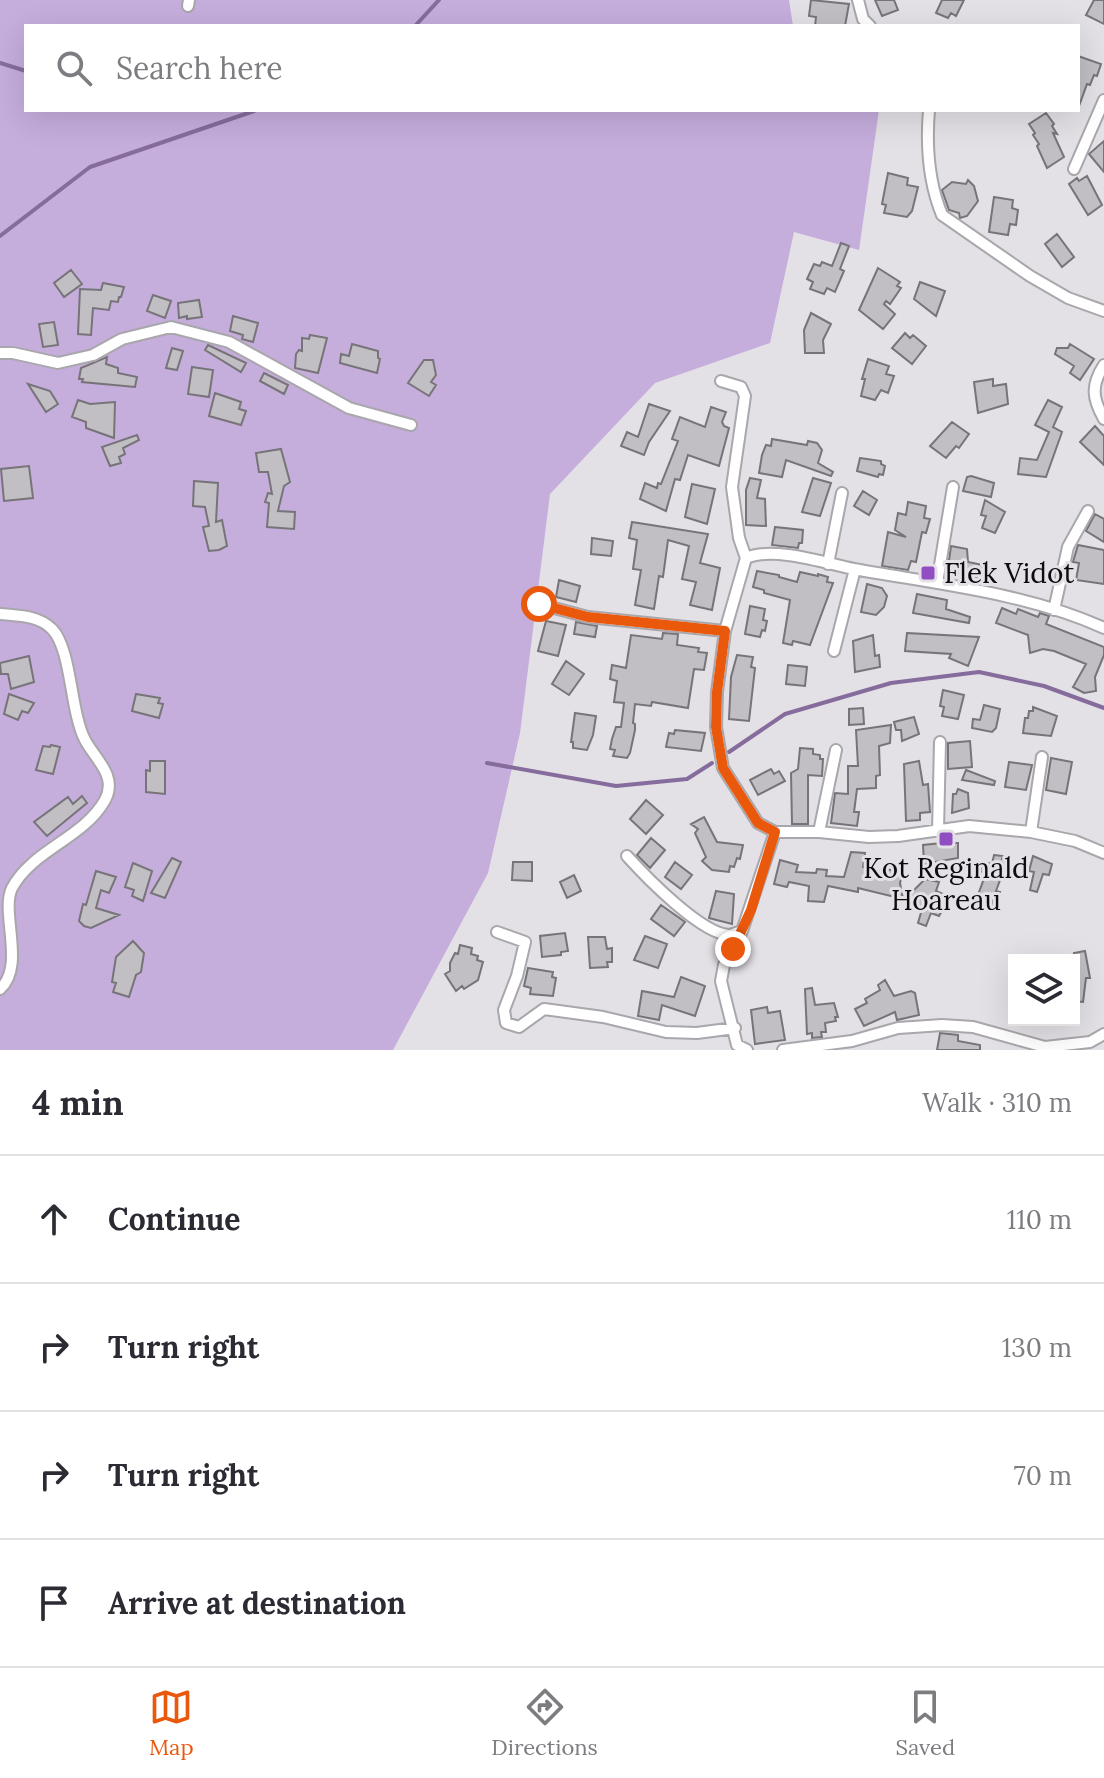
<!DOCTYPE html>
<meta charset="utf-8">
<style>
:root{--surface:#fff;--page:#f7f7f7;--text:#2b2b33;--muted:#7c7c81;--line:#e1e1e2;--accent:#ea580c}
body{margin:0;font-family:Lora,serif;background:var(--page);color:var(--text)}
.controls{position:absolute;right:24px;bottom:24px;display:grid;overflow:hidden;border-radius:0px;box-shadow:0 8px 32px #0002}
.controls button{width:72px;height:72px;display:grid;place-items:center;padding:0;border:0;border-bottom:2px solid var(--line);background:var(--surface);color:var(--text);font:40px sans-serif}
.stop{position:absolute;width:24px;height:24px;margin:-18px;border:6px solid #ea580c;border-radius:50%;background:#fff}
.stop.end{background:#ea580c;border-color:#fff;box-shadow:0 2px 8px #0008}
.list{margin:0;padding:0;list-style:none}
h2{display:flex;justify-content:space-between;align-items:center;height:104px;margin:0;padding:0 32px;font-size:34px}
h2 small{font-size:26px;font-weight:400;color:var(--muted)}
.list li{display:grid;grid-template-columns:52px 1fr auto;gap:24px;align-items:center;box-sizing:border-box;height:128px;padding:0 32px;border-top:2px solid var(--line)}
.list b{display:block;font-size:30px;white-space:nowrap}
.list em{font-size:26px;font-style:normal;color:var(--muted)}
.icon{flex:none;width:44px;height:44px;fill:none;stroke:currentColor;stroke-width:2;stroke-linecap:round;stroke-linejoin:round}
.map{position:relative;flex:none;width:1104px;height:1050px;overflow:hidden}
.search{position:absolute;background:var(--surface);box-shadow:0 8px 32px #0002;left:24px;right:24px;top:24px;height:88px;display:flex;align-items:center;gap:20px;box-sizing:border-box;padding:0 28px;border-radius:0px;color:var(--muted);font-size:30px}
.sheet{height:616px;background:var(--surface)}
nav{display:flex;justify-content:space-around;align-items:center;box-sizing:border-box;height:112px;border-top:2px solid var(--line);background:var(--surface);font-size:22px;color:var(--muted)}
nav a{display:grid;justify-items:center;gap:4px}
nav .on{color:var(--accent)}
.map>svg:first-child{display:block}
.green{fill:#c5addc}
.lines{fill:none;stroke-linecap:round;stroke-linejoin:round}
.stream{stroke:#856c9c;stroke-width:4}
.building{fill:#c1bec4;stroke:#777479;stroke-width:2}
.minor-casing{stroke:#a9a6ac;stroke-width:14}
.minor{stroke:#fff;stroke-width:10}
.route{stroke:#ea580c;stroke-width:10}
.poi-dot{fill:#904ec2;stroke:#e3e0e6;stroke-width:3}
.labels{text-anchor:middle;stroke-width:6;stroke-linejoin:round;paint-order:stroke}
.poi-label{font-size:28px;fill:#0c0b0d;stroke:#e3e0e6;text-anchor:start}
</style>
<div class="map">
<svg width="1104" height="1050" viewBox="0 0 1104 1050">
<rect width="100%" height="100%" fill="#e3e0e6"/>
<path class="green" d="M0 0H789L793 26H26V110H879L859 250 794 232 770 343 655 383 550 494 520 733 488 873 393 1050H0Z"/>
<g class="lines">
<path class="stream" d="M415 26 439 0
M0 63 26 71
M0 236 90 167 254 111
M729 752 785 714 891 683 979 672 1044 686 1104 708
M487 763 616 786 687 779 712 763"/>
</g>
<path class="building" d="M811 0 849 4 845 26H815L816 17 809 16Z
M875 0H894L898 10 882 16Z
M942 0H964L956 16 951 13 948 18 936 13Z
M1094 0H1104V24L1086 15Z
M1078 56 1101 64 1097 76 1094 75 1090 85 1087 84 1079 106Z
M1046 113 1054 124 1052 126 1057 134 1053 133 1064 157 1047 168 1037 146 1039 144 1033 135 1035 133 1029 124Z
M1104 141V172L1089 154Z
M888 173 908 178 907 185 918 187 912 211 907 217 884 213 886 205 882 204Z
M1087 176 1102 205 1088 215 1069 184 1077 178 1079 181Z
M968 180 974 186 978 201 967 216 960 218 959 213 949 210 942 190 952 182 966 184Z
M994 197 1013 200 1012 208 1018 210 1016 225 1010 224 1008 235 989 232Z
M1057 234 1074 257 1062 267 1045 244Z
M841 243 849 246 840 269 844 271 835 292 827 288 824 294 810 289 813 282 807 279 814 264 820 266 822 262 832 266Z
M878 268 900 282 897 286 901 288 890 304 886 301 884 304 895 314 883 329 859 310Z
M71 270 82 284 64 297 54 283Z
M920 282 945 291 936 316 914 299Z
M103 283 124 287 121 297H119L118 302 111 301 109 310 93 308 91 335 78 334 80 289 101 290Z
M153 295 171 301 165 318 147 311Z
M199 300 202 317 187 319V316L179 318 178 303Z
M811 313 831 324 823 340 824 353H805L804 330Z
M233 316 258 323 253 342 242 339 243 335 230 331Z
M54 322 58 345 43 347 39 324Z
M905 333 910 338 913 335 926 346 912 364 892 348Z
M310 335 327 338 318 373 295 368 296 354 299 350 302 351V338L309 339Z
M352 344 378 351V358L380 359 377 373 340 363 341 354 349 356Z
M1070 344 1094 359 1080 380 1070 373 1074 366 1055 354 1057 348H1068Z
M208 345 246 363 241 372 205 350Z
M172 348 183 351 177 370 166 368Z
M107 357 106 364 118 368V373L137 377 135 387 82 382 83 379H79L81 368Z
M868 359 889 366 886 374 894 376 888 393 881 390 875 400 861 396 865 379H862Z
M424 360H433L436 375 431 382 436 385 429 396 408 383Z
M192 367 213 370 209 397 188 394Z
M264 373 288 385 284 394 260 381Z
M993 379V386L1006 384 1008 404 978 413 974 382Z
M28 384 50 391 58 404 46 412Z
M215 393 241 402 239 409 246 411 241 425 209 416Z
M78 400 90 404 115 402 114 438 86 428V422L72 417Z
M1048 400 1062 407 1053 427 1062 432 1046 477 1018 474 1020 458 1037 460 1049 432 1035 425Z
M649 404 670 411 649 442 644 455 621 446 627 432 638 437Z
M711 407 726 412 722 422 724 426 729 428 719 466 688 455 680 480 675 479 666 511 640 499 645 483 657 488 658 483 661 484 678 441 672 439 680 417 705 427Z
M952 422 969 434 959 448 956 446 946 458 930 446Z
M1095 426 1104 436V465L1080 442Z
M137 435 139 440 123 448 125 454 119 457 121 463 110 466 102 447Z
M772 439 807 445 808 441 817 443 822 450 818 463 833 472 831 476 786 460 782 477 759 473 762 455 766 445 771 446Z
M281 449 290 482 284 486 278 511 295 512 294 529 267 527 269 503 265 502 268 493 272 494 268 472H259L256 453Z
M860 458 881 461V464L885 466 883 475 879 474 878 477 857 471Z
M29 466 33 498 4 501 1 469Z
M971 476 994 483 991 497 963 491 967 477Z
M750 478 761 480 757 498 765 499 766 526 746 525V490Z
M813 478 831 483 820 516 802 512Z
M194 481 218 483 216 522 222 520 227 546 219 550 209 551 203 527 209 526 205 507 193 506Z
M692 484 715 489 707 524 685 517Z
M863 491 877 500 869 515 854 506Z
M985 500 1005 512 995 533 982 528 986 516 981 515Z
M908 502 926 506 924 518 930 519 926 533 922 532 916 562 911 561 908 570 882 566 888 532 906 537 895 530 898 513 906 515Z
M1095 514 1104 519V542L1086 531Z
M632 522 708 534 700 563 720 568 712 610 690 605 696 582 682 579 689 546 668 540 663 577 659 576 654 609 635 605 641 570 633 569 637 540 629 538Z
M775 527 803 530 802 543H799L798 548 772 545Z
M592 538 613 541 611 556 591 554Z
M1078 545 1104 550V584L1076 580 1079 563 1073 562Z
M951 546 967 549 968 562 983 565 982 578 951 572V569L948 568Z
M757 571 779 575V577L797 582 800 572 818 576V574L828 577 827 582 833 583 810 645 793 641 792 645 783 643 790 600 764 593V590L753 587Z
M559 580 580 586 576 602 556 597Z
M867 584 882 588 887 596 884 607 876 615 861 612Z
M917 594 947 600 946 609 970 617 969 623 913 613Z
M750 606 765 609 763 620 767 621 765 631 762 630 760 637 745 634Z
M1002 608 1016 614 1018 609 1038 617 1040 613 1049 616 1046 624 1104 647V655L1095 677 1096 691 1084 693 1073 687 1086 664 1054 651 1043 649 1030 653 1028 635 996 623Z
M546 621 566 625 558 656 538 651Z
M576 622 597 626 595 637 574 634Z
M663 633 678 634 677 645 699 648 698 652 707 653 704 670 694 669 688 708 652 702 651 706 635 704 633 723 635 724V730L630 753 627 758 613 756 615 750 610 749 612 739 616 727H621L624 703 614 702 617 681 610 679 612 665 626 668 631 635 662 639Z
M907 633 979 637 968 666 949 658 951 654 905 651Z
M873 635 875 656 879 655 880 667 855 672 853 641Z
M737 655 753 657 751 667 755 668 749 721 729 719 731 677Z
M29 656 34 682 11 689 8 674H1L0 663Z
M566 661 584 674 569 695 552 684Z
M788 665 807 667 805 686 786 684Z
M943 690 964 695 958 719 942 716 944 707 940 706Z
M9 694 34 703 28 713 22 711 18 720 4 714Z
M136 694 160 698 158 703 163 704 159 718 132 711Z
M984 705 1000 709 996 728 992 732 972 728 973 719 980 720Z
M1033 707 1057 716 1051 736 1023 733 1025 718H1028L1029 711H1033Z
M863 708 864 724 849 725V709Z
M575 713 596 716 593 735 587 750 573 748V742H571Z
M914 717 919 734 902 741 901 730H896L894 722Z
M891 725 890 743 879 746 880 775 876 776V788L857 789 854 812H859L857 826 831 823 835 793 848 794V766H858L856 730Z
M675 730 705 733 701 751 666 747 669 733 674 734Z
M970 741 972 767 948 769V743Z
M51 745 60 747 53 774 36 770 43 746 50 747Z
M800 748 813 749V754L820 755V759H823L822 776 808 775V824H792L791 773 798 769Z
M1051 758 1072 762 1066 794 1046 790Z
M150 761H165V794L146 792V770L150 771Z
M919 761 923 785 928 784 930 812 920 813V820L906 821 904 764Z
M1009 762 1032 765 1026 790 1005 787Z
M771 769 774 774 779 771 785 781 758 795 750 780Z
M966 770 995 781 994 785 962 780Z
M958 789 968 793 969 808 952 813 953 794H956Z
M82 796 87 803 47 836 34 822 68 797 73 804Z
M646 800 663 815 646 834 630 819Z
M704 817 717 842 743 845 740 859 737 858 734 867 730 866 729 872 712 870 702 861 706 857 695 833 698 829 691 824Z
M651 838 665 850 650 868 637 855Z
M942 843H958V858L924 864 923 845Z
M851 852 865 853 863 867 881 872 882 868 903 873 900 883 903 899 858 888V892L828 886 824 902 808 901 809 886 789 882 787 887 774 884 780 860 798 865 796 872 816 873 817 869 827 870 826 876 844 877Z
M994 855 1003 856 1002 859 1008 861 1006 876 1002 875 996 891 1000 892 997 902 993 901 991 906 979 902 981 896 978 895 986 873 980 871 983 862 992 864Z
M1033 856 1052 864 1049 875 1043 874 1037 892 1030 890 1034 872 1029 871Z
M172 858 181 862 165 898 151 893Z
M513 862H532V881L512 880Z
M675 862 692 875 681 889 665 877Z
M133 863 152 871 143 901 132 896 134 890 125 887Z
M96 871 116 877 109 893 101 890 96 908 119 915 91 928 84 926 79 921 83 904 86 905Z
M574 875 581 891 567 898 560 882Z
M925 879 939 882 936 891 950 897 939 916 931 913 926 926 918 923 922 909 917 906 918 903 905 899Z
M716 891 734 894 732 924 709 918Z
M661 905 685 922 674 936 651 919Z
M565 933 568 951 561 952V955L542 957 540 936Z
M645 936 667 944 658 968 634 960Z
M588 937H605L607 949 612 948V962H607L608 967 590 968Z
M133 941 144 953 141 972 136 975 129 997 113 992 116 983 112 982 116 957Z
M460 945 472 948 471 954 478 956 477 960 483 962 478 980 464 989 462 986 456 991 445 974 450 971V963L455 953 458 954Z
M1085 951 1090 978H1086L1083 1002 1074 1001V953Z
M528 968 553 972 552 977 556 978 553 996 530 994 531 988 524 986Z
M681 977 705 986 695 1016 662 1005 659 1020 638 1016 642 991 674 997Z
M885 980 894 996 911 991 915 993 919 1015 897 1020 895 1012 864 1026 855 1009 867 1003 865 999 880 990 878 985Z
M812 988 815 1005 834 1003 838 1017H835L836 1021 825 1023 826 1032H821L822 1037 812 1038V1033L807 1034 805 989Z
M767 1007 768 1013 780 1011 785 1040 755 1044 751 1010Z
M940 1033 958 1035V1041L980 1045V1050H937Z"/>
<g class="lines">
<defs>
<path id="minor" d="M858 0 863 19 870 26
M188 6 189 0
M929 110C926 146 928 181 942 215L1030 276 1068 298 1104 311
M1074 169 1104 100
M0 353H13L58 363 93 355 122 339 171 327 229 342 349 408 411 425
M1104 365C1091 385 1092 398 1104 419
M721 381 741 387 745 396 732 487 739 538 746 558 725 631 717 692 716 727 723 768 758 823 775 832H819L869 837 898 836 969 826 1031 832 1075 841 1104 853
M746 558C773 546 825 563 854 569 937 584 1027 593 1104 628
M828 564 842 493
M937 583 953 487
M539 604 588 617 725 631
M1054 610 1068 547 1088 511
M0 614C18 616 38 615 52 629 72 650 70 711 85 740 95 759 118 776 105 800 84 838 32 850 12 888 0 912 26 966 0 989
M834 651 855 569
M938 831 940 742
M819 832 836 750
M1031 832 1042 757
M627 856C645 876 702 935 730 935 734 934 738 932 742 931L775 832
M742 931 724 965 721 981 737 1045 747 1050
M497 932 525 942 517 976 504 1010 506 1023 519 1027 544 1009 603 1017 666 1032 697 1033 735 1028
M783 1050 852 1041 898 1028 942 1025 973 1027 1045 1047 1090 1042 1104 1034"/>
</defs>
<use href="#minor" class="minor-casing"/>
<use href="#minor" class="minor"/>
</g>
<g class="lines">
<path class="route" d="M539 604 588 617 725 631 717 692 716 727 723 768 758 823 775 832 751 910 733 949"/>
</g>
<g class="poi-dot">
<rect x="920" y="565" width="16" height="16" rx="4"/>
<rect x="938" y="831" width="16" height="16" rx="4"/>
</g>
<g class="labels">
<g class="poi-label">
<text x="944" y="583">Flek Vidot</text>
<text x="946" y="878" text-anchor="middle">Kot Reginald<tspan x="946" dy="32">Hoareau</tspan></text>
</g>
</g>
</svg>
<div class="controls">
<button><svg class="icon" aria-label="layers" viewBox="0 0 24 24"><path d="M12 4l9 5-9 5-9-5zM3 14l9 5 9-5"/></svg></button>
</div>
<div class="stop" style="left:539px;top:604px"></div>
<div class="stop end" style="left:733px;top:949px"></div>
<div class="search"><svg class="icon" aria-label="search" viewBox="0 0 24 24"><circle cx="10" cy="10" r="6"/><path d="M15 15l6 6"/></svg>Search here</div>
</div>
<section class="sheet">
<h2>4 min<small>Walk · 310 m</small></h2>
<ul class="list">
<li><svg class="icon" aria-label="ahead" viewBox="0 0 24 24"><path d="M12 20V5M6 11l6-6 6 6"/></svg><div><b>Continue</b></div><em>110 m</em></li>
<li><svg class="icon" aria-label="right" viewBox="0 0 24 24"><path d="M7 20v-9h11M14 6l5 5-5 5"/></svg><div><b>Turn right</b></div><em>130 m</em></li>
<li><svg class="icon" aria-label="right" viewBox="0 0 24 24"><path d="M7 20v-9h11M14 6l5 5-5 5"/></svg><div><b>Turn right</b></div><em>70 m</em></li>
<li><svg class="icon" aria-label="arrive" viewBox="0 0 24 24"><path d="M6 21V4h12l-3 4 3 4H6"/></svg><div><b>Arrive at destination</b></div></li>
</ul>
</section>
<nav>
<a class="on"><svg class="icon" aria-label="map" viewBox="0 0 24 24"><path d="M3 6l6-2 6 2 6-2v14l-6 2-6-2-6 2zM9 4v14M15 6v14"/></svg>Map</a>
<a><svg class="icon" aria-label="directions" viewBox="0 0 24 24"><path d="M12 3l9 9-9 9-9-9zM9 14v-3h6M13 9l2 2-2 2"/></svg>Directions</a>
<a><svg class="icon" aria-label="saved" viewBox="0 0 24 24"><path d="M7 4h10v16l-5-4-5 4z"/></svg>Saved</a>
</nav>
